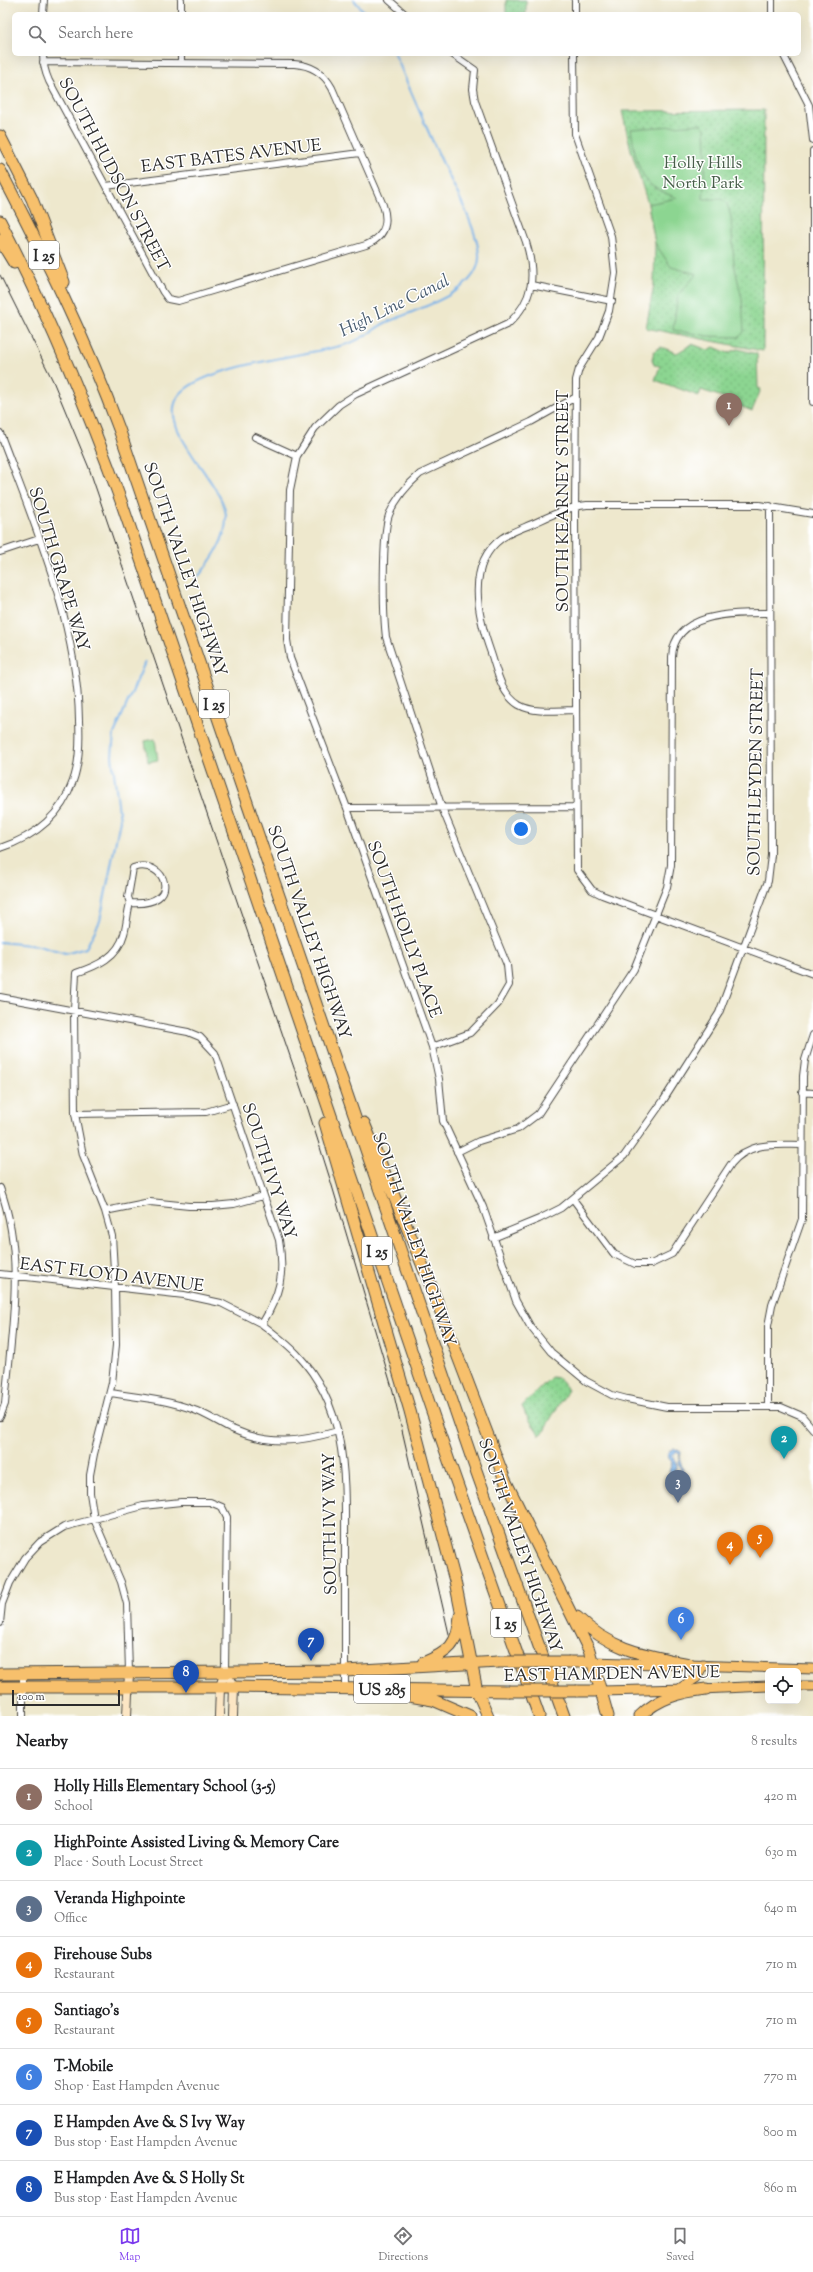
<!DOCTYPE html>
<meta charset="utf-8">
<style>
:root{--surface:#fff;--page:#f6f6f6;--text:#202124;--muted:#757577;--line:#e0e0e0;--accent:#7c3aed}
body{margin:0;font-family:"Sorts Mill Goudy",serif;background:var(--page);color:var(--text)}
.controls{position:absolute;right:12px;bottom:12px;display:grid;overflow:hidden;border-radius:6px;box-shadow:0 4px 16px #0002}
.controls button{width:36px;height:36px;display:grid;place-items:center;padding:0;border:0;border-bottom:1px solid var(--line);background:var(--surface);color:var(--text);font:20px sans-serif}
.scale{position:absolute;left:12px;bottom:10px;width:108px;box-sizing:border-box;padding-left:4px;border:2px solid #2b2b2b;border-top:0;font-size:11px;line-height:14px;white-space:nowrap;color:#2b2b2b;-webkit-text-stroke:3px #fff;paint-order:stroke}
.you{position:absolute;left:521px;top:829px;width:14px;height:14px;margin:-10px;border:3px solid #fff;border-radius:50%;background:#1a73e8;box-shadow:0 0 0 6px #1a73e833}
.badge{display:grid;place-items:center;width:26px;height:26px;border-radius:50%;background:var(--accent);color:#fff;font-size:13px;font-weight:700}
.pin{position:absolute;translate:-50% -33px;filter:drop-shadow(0 1px 2px #0008)}
.pin::after{content:'';position:absolute;top:21px;width:14px;height:12px;background:inherit;clip-path:polygon(0 0,100% 0,50% 100%)}
.list{margin:0;padding:0;list-style:none}
h2{display:flex;justify-content:space-between;align-items:center;height:52px;margin:0;padding:0 16px;font-size:17px}
h2 small{font-size:13px;font-weight:400;color:var(--muted)}
.list li{display:grid;grid-template-columns:26px 1fr auto;gap:12px;align-items:center;box-sizing:border-box;height:56px;padding:0 16px;border-top:1px solid var(--line)}
.list b{display:block;font-size:15px;white-space:nowrap}
.list p{margin:0;font-size:13px;white-space:nowrap;color:var(--muted)}
.list em{font-size:13px;font-style:normal;color:var(--muted)}
.icon{flex:none;width:22px;height:22px;fill:none;stroke:currentColor;stroke-width:2;stroke-linecap:round;stroke-linejoin:round}
.map{position:relative;flex:none;width:813px;height:1716px;overflow:hidden}
.search{position:absolute;background:var(--surface);box-shadow:0 4px 16px #0002;left:12px;right:12px;top:12px;height:44px;display:flex;align-items:center;gap:10px;box-sizing:border-box;padding:0 14px;border-radius:6px;color:var(--muted);font-size:15px}
.sheet{height:500px;background:var(--surface)}
nav{display:flex;justify-content:space-around;align-items:center;box-sizing:border-box;height:56px;border-top:1px solid var(--line);background:var(--surface);font-size:11px;color:var(--muted)}
nav a{display:grid;justify-items:center;gap:2px}
nav .on{color:var(--accent)}
.map>svg:first-child{display:block}
.grass{fill:url(#grass-dots);stroke:#5c805e}
.pitch{fill:#8cd591;stroke:#5c805e}
.water{fill:url(#water-waves);stroke:#526e8a;fill-rule:evenodd}
.lines{fill:none;stroke-linecap:round;stroke-linejoin:round}
.stream{stroke:#78b2e9;stroke-width:2}
.street-casing{stroke:#484743;stroke-width:8}
.secondary-casing{stroke:#484743;stroke-width:10}
.primary-casing{stroke:#484743;stroke-width:11}
.highway-casing{stroke:#484743;stroke-width:13}
.street{stroke:#fff;stroke-width:6}
.secondary{stroke:#fce6c4;stroke-width:8}
.primary{stroke:#f7c06c;stroke-width:9}
.highway{stroke:#f7c06c;stroke-width:11}
.tram{stroke:#2b2b2b;stroke-width:1}
.highway-bridge-casing{stroke:#484743;stroke-width:13;stroke-linecap:butt}
.highway-bridge{stroke:#f7c06c;stroke-width:11}
.labels{text-anchor:middle;stroke-width:3;stroke-linejoin:round;paint-order:stroke}
.shield{fill:#fff;stroke:#6b6b6b;stroke-width:1}
.shield-label{font-size:16px;font-weight:bold;fill:#2b2b2b}
.street-label{font-size:17px;fill:#2b2b2b;stroke:#fff}
.park-label{font-size:17px;fill:#485e4a;stroke:#fff}
.water-label{font-size:18px;font-style:italic;fill:#465a6e;stroke:#fff}
</style>
<div class="map">
<svg width="813" height="1716" viewBox="0 0 813 1716">
<defs>
<pattern id="grass-dots" width="8" height="8" patternUnits="userSpaceOnUse"><rect width="8" height="8" fill="#8cd591"/><path d="M2 2h.1M6 6h.1" fill="none" stroke="#79b77d" stroke-width="1.8" stroke-linecap="round"/></pattern>
<pattern id="water-waves" width="16" height="10" patternUnits="userSpaceOnUse"><rect width="16" height="10" fill="#78b2e9"/><path d="M0 5q4-4 8 0t8 0" fill="none" stroke="#6391bd"/></pattern>
</defs>
<rect width="100%" height="100%" fill="#fff"/>
<filter id="ink" filterUnits="userSpaceOnUse"><feTurbulence type="fractalNoise" baseFrequency=".025" numOctaves="2"/><feDisplacementMap in="SourceGraphic" scale="8" xChannelSelector="R" yChannelSelector="G"/><feConvolveMatrix kernelMatrix="1 2 1 2 8 2 1 2 1" color-interpolation-filters="sRGB"/></filter>
<filter id="wash" filterUnits="userSpaceOnUse"><feTurbulence type="fractalNoise" baseFrequency=".012" numOctaves="4" result="noise"/><feDisplacementMap in="SourceGraphic" scale="16" xChannelSelector="R" yChannelSelector="G"/><feGaussianBlur stdDeviation="0.9" result="paint"/><feColorMatrix in="noise" values="0 0 0 0 0 0 0 0 0 0 0 0 0 0 0 0 0 1.4 0 .05"/><feComposite in="paint" operator="in"/></filter>
<g filter="url(#wash)">
<rect width="100%" height="100%" fill="#eee8cd"/>
<path class="grass" d="M506 0H526V14H506Z
M764 110 763 351 646 328 654 284 655 243 648 204 631 150 622 111Z
M692 344 708 350 714 347 728 353 738 349 757 354 758 388 761 389 752 411 740 406 739 410 723 404 725 398 701 390 699 396 655 380 660 366 654 365 652 359 654 351 661 347 677 353Z
M551 1377 559 1378 568 1390 548 1423 546 1430 540 1435 526 1415 522 1406Z"/>
<path class="pitch" d="M701 124 705 128 706 152 703 199H722L727 204 731 217 734 264 742 299 744 332 739 337 708 336 673 330 678 295 697 274 671 267 655 243 648 204 677 198C669 194 655 190 649 183 636 169 634 147 631 129Z
M155 739 158 760 148 762 145 741Z"/>
<path class="water" d="M674 1448 681 1452 680 1460 683 1470 682 1474 676 1477 669 1472 672 1462 668 1457V1452ZM677 1452 680 1455 678 1462 681 1470 678 1475 674 1472 677 1464 672 1456Z
M668 1479H681V1485H668Z"/>
<g class="lines">
<path class="stream" d="M354 0 366 14
M195 581C210 562 227 541 226 516 224 481 149 424 182 392 209 365 305 356 344 345 359 342 372 330 385 323 413 310 482 293 479 254 477 229 456 191 445 168 427 130 411 92 395 54
M0 942 39 946 65 954 86 948 100 921 120 820 112 756 114 734 145 662"/>
</g>
</g>
<g filter="url(#ink)">
<g class="lines">
<defs>
<path id="street" d="M389 0 405 14
M772 0V14
M43 14 44 0
M181 14V0
M575 14V0
M181 54V63
M452 54 475 70 473 89 475 101 526 242C536 275 534 300 508 324L356 394 339 405 315 428 297 456 290 490 287 640 290 658 347 808 432 1047 439 1079 443 1121 483 1207 516 1301 530 1326 551 1352 586 1381 612 1395 627 1399 667 1407H781L802 1416 813 1429
M574 54 575 134 611 236 615 273 609 311 599 337 579 369 576 380 575 515 577 870 592 890 602 895 813 974
M783 54 809 105 813 140
M43 62 294 64C312 65 324 73 332 88L383 205C389 223 385 237 366 245L178 301 168 299 163 292 49 81C45 72 43 64 43 54
M813 151V402
M106 186 360 153
M531 285 612 301
M0 433C34 523 78 624 79 721 80 741 80 762 73 781 61 816 34 837 0 848
M255 437 297 456
M0 552 39 539
M576 710C558 710 535 714 519 705 501 694 497 671 491 653 478 617 465 565 502 538 511 532 523 528 532 524 550 516 567 507 587 505H759L813 514
M347 808 576 807
M0 997 188 1032 200 1037 215 1053 279 1240C285 1275 280 1294 262 1324 274 1334 287 1343 297 1354 349 1409 345 1479 345 1549 345 1595 345 1642 345 1688
M432 1047 470 1033 498 1004 509 985 507 965 442 808 386 637C383 614 382 535 389 515 396 498 406 486 420 474L531 422 576 397
M802 1092 813 1093
M75 1114 206 1112 233 1104
M457 1152 479 1141 518 1129 538 1114 634 969 667 887 671 865 672 657C674 611 736 613 770 613
M0 1188C26 1257 11 1333 5 1404L0 1417
M573 1199 614 1254 635 1264H651L672 1254 731 1164C749 1141 776 1145 802 1145
M105 1211 150 1202 189 1206H213L234 1204 263 1196
M493 1238 539 1219 561 1208 624 1156 663 1101 719 1013 768 881 771 855 770 506
M0 1274 184 1295 221 1303 262 1324
M110 1393C139 1397 169 1400 197 1411 209 1416 220 1423 232 1429 270 1446 300 1442 338 1431
M768 1407V1326L772 1305 802 1219 803 1076 805 1060 813 1035
M0 1623 2 1604 10 1583 25 1558 40 1542 64 1527 143 1506 181 1502H210L222 1507 227 1517 225 1671
M129 1672 127 1604 121 1582 94 1519 90 1493V1475L94 1454 112 1383 116 1345 115 1287 112 1236 105 1211 83 1155 75 1114 74 1010 76 973C97 966 118 957 124 934 127 924 127 914 130 903 184 907 166 857 133 868L128 897 130 903
M23 1674V1716"/>
<path id="secondary" d="M225 1671 234 1687 233 1716
M127 1716 129 1672
M219 1716 220 1687 225 1671"/>
<path id="primary" d="M593 1662 813 1669
M798 1686H813
M679 1689 696 1678 703 1665
M701 1689 768 1686
M601 1691 686 1689"/>
<path id="highway" d="M0 136 32 199 64 282
M0 170C44 255 86 339 119 429L472 1459 564 1716
M0 221C47 312 86 405 121 501L449 1461 539 1716
M0 240 14 263
M325 1123 410 1411 455 1581 477 1691 488 1716
M364 1123 431 1286 505 1480 589 1650 608 1716
M577 1617C610 1650 645 1655 689 1664
M569 1662H593
M423 1663C449 1652 458 1645 460 1616
M0 1674 345 1671 498 1662
M0 1687H234L508 1691
M577 1691H601
M403 1695 433 1700 470 1716
M640 1716C658 1698 681 1692 706 1689"/>
</defs>
<use href="#street" class="street-casing"/>
<use href="#secondary" class="secondary-casing"/>
<use href="#primary" class="primary-casing"/>
<use href="#highway" class="highway-casing"/>
<use href="#street" class="street"/>
<use href="#secondary" class="secondary"/>
<use href="#primary" class="primary"/>
<use href="#highway" class="highway"/>
<path class="tram" d="M0 275 53 381 89 468 306 1103 330 1179 393 1391 449 1634"/>
<defs>
<path id="highway-bridge" d="M498 1662H569
M508 1691H577"/>
</defs>
<use href="#highway-bridge" class="highway-bridge-casing"/>
<use href="#highway-bridge" class="highway-bridge"/>
</g>
</g>
<g class="labels">
<g class="shield">
<rect x="29" y="241" width="30" height="28" rx="3"/>
<rect x="199" y="690" width="30" height="28" rx="3"/>
<rect x="362" y="1237" width="30" height="28" rx="3"/>
<rect x="491" y="1609" width="30" height="28" rx="3"/>
<rect x="354" y="1675" width="56" height="28" rx="3"/>
</g>
<g class="shield-label">
<text x="44" y="261">I 25</text>
<text x="214" y="710">I 25</text>
<text x="377" y="1257">I 25</text>
<text x="506" y="1629">I 25</text>
<text x="382" y="1695">US 285</text>
</g>
<g class="street-label">
<text transform="translate(231 155) rotate(-7)" y="6">EAST BATES AVENUE</text>
<text transform="translate(115 174) rotate(62)" y="6">SOUTH HUDSON STREET</text>
<text transform="translate(562 501) rotate(-90)" y="6">SOUTH KEARNEY STREET</text>
<text transform="translate(60 569) rotate(73)" y="6">SOUTH GRAPE WAY</text>
<text transform="translate(186 569) rotate(71)" y="6">SOUTH VALLEY HIGHWAY</text>
<text transform="translate(755 772) rotate(-89)" y="6">SOUTH LEYDEN STREET</text>
<text transform="translate(405 929) rotate(70)" y="6">SOUTH HOLLY PLACE</text>
<text transform="translate(310 932) rotate(71)" y="6">SOUTH VALLEY HIGHWAY</text>
<text transform="translate(270 1171) rotate(72)" y="6">SOUTH IVY WAY</text>
<text transform="translate(415 1239) rotate(71)" y="6">SOUTH VALLEY HIGHWAY</text>
<text transform="translate(112 1274) rotate(7)" y="6">EAST FLOYD AVENUE</text>
<text transform="translate(329 1524) rotate(-91)" y="6">SOUTH IVY WAY</text>
<text transform="translate(521 1545) rotate(71)" y="6">SOUTH VALLEY HIGHWAY</text>
<text transform="translate(612 1673) rotate(-1)" y="6">EAST HAMPDEN AVENUE</text>
</g>
<g class="park-label">
<text x="703" y="168">Holly Hills<tspan x="703" dy="20">North Park</tspan></text>
</g>
<g class="water-label">
<text transform="translate(394 305) rotate(-26)" y="6">High Line Canal</text>
</g>
</g>
</svg>
<div class="controls">
<button><svg class="icon" aria-label="locate" viewBox="0 0 24 24"><circle cx="12" cy="12" r="6"/><path d="M12 2v4M12 18v4M2 12h4M18 12h4"/></svg></button>
</div>
<div class="scale">100 m</div>
<div class="you"></div>
<div class="pin badge" style="left:729px;top:426px;background:#8d6e63">1</div>
<div class="pin badge" style="left:784px;top:1459px;background:#0f9aa8">2</div>
<div class="pin badge" style="left:678px;top:1503px;background:#5c6f8a">3</div>
<div class="pin badge" style="left:730px;top:1565px;background:#e8710a">4</div>
<div class="pin badge" style="left:760px;top:1558px;background:#e8710a">5</div>
<div class="pin badge" style="left:681px;top:1640px;background:#3f7fe0">6</div>
<div class="pin badge" style="left:311px;top:1661px;background:#1a4fb4">7</div>
<div class="pin badge" style="left:186px;top:1693px;background:#1a4fb4">8</div>
<div class="search"><svg class="icon" aria-label="search" viewBox="0 0 24 24"><circle cx="10" cy="10" r="6"/><path d="M15 15l6 6"/></svg>Search here</div>
</div>
<section class="sheet">
<h2>Nearby<small>8 results</small></h2>
<ul class="list">
<li><span class="badge" style="background:#8d6e63">1</span><div><b>Holly Hills Elementary School (3-5)</b><p>School</p></div><em>420 m</em></li>
<li><span class="badge" style="background:#0f9aa8">2</span><div><b>HighPointe Assisted Living &amp; Memory Care</b><p>Place · South Locust Street</p></div><em>630 m</em></li>
<li><span class="badge" style="background:#5c6f8a">3</span><div><b>Veranda Highpointe</b><p>Office</p></div><em>640 m</em></li>
<li><span class="badge" style="background:#e8710a">4</span><div><b>Firehouse Subs</b><p>Restaurant</p></div><em>710 m</em></li>
<li><span class="badge" style="background:#e8710a">5</span><div><b>Santiago’s</b><p>Restaurant</p></div><em>710 m</em></li>
<li><span class="badge" style="background:#3f7fe0">6</span><div><b>T-Mobile</b><p>Shop · East Hampden Avenue</p></div><em>770 m</em></li>
<li><span class="badge" style="background:#1a4fb4">7</span><div><b>E Hampden Ave &amp; S Ivy Way</b><p>Bus stop · East Hampden Avenue</p></div><em>800 m</em></li>
<li><span class="badge" style="background:#1a4fb4">8</span><div><b>E Hampden Ave &amp; S Holly St</b><p>Bus stop · East Hampden Avenue</p></div><em>860 m</em></li>
</ul>
</section>
<nav>
<a class="on"><svg class="icon" aria-label="map" viewBox="0 0 24 24"><path d="M3 6l6-2 6 2 6-2v14l-6 2-6-2-6 2zM9 4v14M15 6v14"/></svg>Map</a>
<a><svg class="icon" aria-label="directions" viewBox="0 0 24 24"><path d="M12 3l9 9-9 9-9-9zM9 14v-3h6M13 9l2 2-2 2"/></svg>Directions</a>
<a><svg class="icon" aria-label="saved" viewBox="0 0 24 24"><path d="M7 4h10v16l-5-4-5 4z"/></svg>Saved</a>
</nav>
